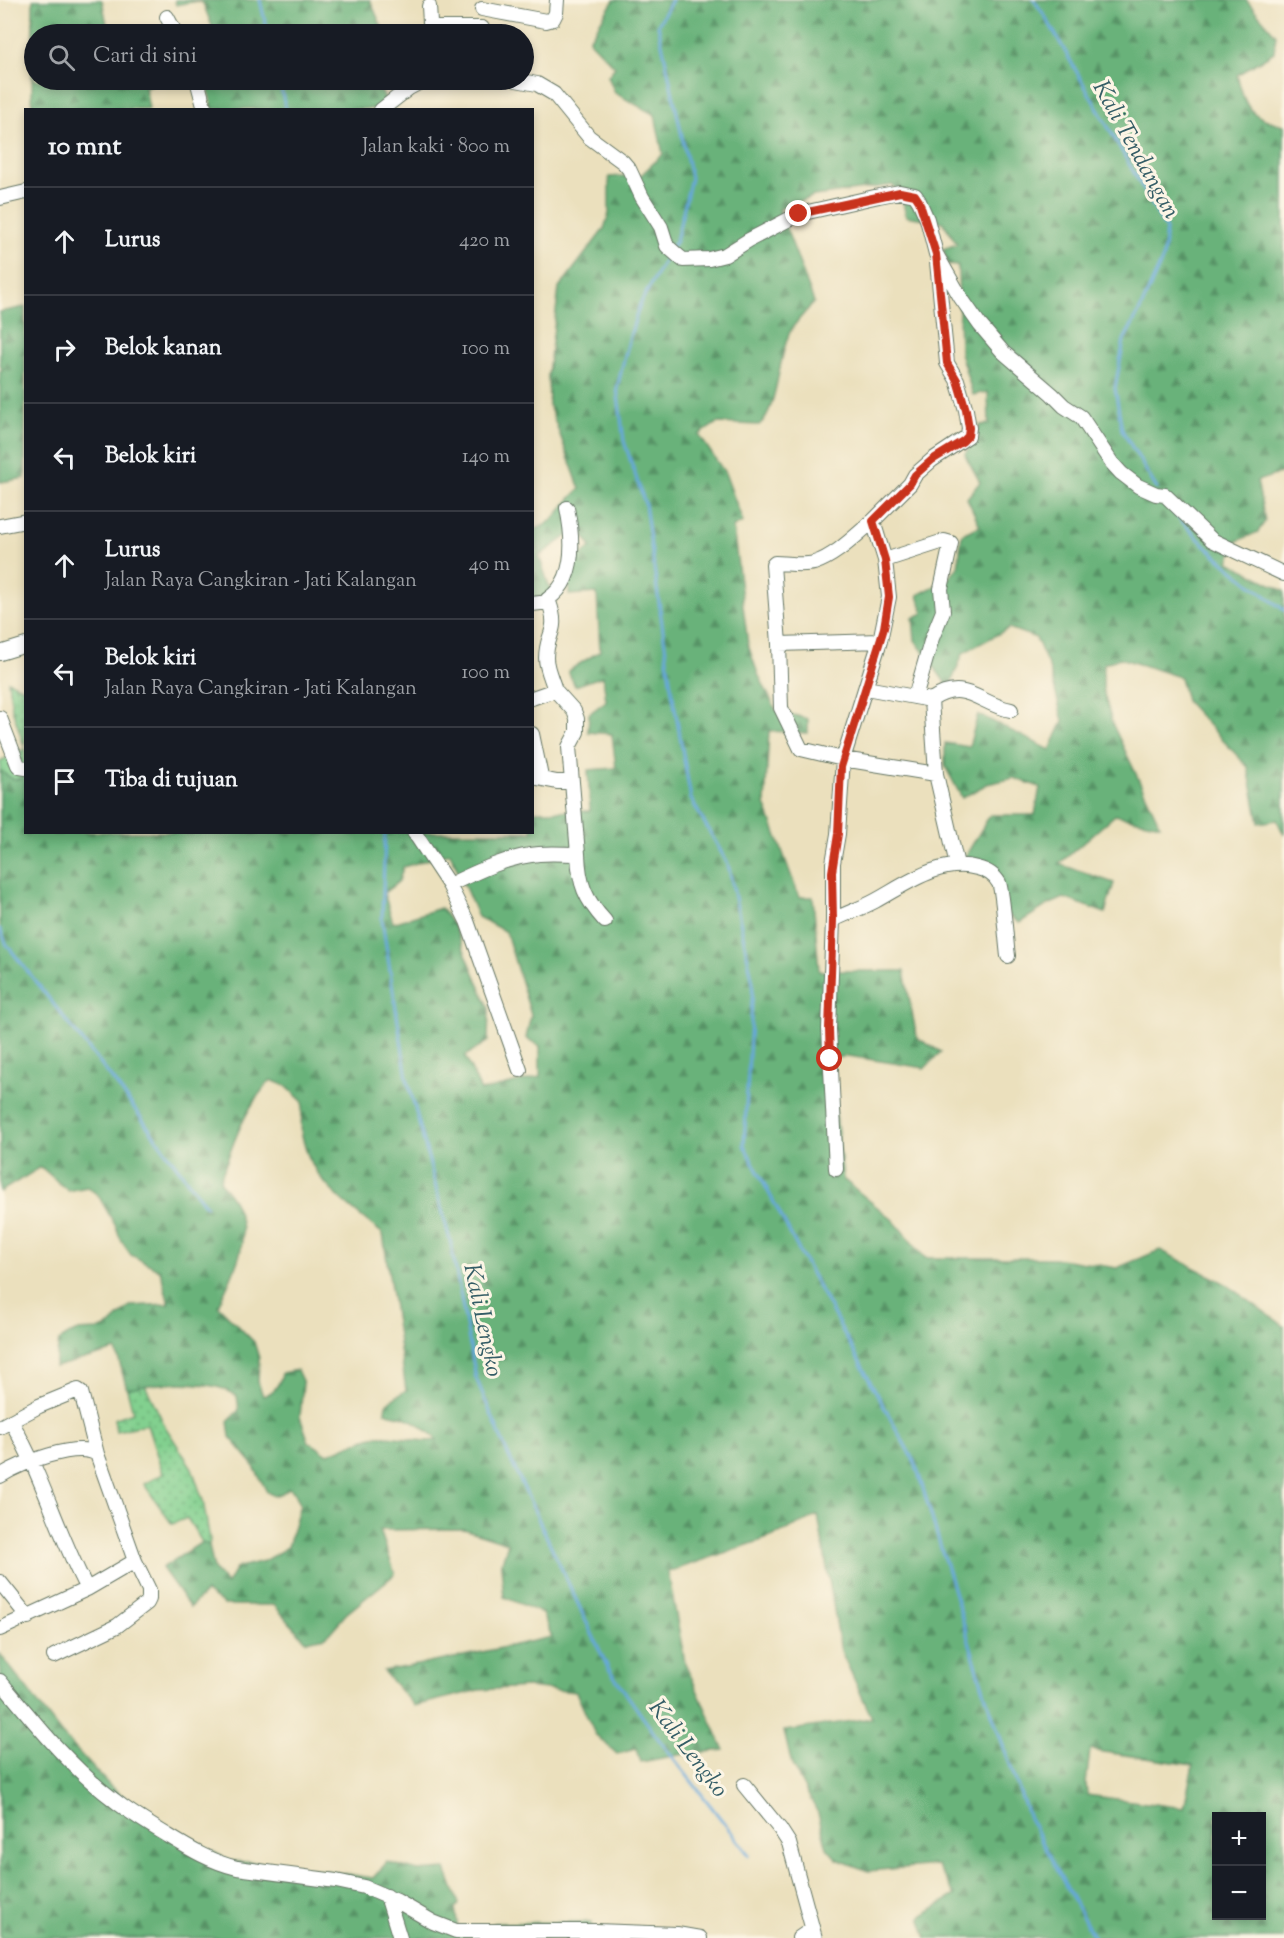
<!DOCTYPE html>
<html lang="id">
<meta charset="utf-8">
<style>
:root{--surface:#171b24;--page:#242831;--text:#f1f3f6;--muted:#9ea1a6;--line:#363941}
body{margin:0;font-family:"Sorts Mill Goudy",serif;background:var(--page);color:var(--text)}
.controls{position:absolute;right:18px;bottom:18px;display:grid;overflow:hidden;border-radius:0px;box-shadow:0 3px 9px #0003}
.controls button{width:54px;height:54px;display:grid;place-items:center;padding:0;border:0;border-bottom:2px solid var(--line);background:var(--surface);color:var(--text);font:30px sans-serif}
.stop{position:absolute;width:18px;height:18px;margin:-14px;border:4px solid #c8321e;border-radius:50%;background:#fff}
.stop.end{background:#c8321e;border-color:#fff;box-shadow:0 2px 6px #0008}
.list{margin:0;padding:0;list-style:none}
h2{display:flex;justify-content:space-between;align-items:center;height:78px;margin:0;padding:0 24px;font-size:26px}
h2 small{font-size:20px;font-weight:400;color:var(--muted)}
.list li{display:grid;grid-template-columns:39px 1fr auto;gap:18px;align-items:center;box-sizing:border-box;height:108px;padding:0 24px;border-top:2px solid var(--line)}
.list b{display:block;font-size:22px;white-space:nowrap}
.list p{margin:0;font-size:20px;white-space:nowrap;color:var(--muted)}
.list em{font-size:20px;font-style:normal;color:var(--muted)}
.icon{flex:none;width:33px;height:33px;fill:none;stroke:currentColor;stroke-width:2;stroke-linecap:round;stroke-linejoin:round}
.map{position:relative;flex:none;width:1284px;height:1938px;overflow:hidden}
.search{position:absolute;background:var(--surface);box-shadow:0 3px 9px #0003;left:24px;top:24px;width:510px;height:66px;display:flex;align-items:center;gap:15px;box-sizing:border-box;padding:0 21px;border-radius:33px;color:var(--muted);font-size:22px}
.panel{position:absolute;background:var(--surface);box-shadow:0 3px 9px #0003;left:24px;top:108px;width:510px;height:726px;border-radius:0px}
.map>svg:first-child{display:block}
.forest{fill:url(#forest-firs);stroke:#447857;stroke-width:1.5;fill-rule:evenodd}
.garden{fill:url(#garden-dots);stroke:#508662;stroke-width:1.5}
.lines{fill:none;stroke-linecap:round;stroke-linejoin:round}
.stream{stroke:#66a8da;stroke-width:3}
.minor-casing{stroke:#667664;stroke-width:16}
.minor{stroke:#fff;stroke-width:14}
.route{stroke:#c8321e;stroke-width:8}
.labels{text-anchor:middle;stroke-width:6;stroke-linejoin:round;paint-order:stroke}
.water-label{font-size:24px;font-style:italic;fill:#345d66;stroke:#fcf5e5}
</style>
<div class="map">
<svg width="1284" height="1938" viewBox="0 0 1284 1938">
<defs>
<pattern id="forest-firs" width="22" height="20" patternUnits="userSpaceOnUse" patternTransform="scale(1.5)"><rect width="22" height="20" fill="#69b27a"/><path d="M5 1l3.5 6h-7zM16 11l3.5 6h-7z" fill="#569265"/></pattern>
<pattern id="garden-dots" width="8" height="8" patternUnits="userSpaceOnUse" patternTransform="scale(1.5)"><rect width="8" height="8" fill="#82d08f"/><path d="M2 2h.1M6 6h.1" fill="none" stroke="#6aaa76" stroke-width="1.8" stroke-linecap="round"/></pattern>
</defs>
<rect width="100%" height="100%" fill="#fcf5e5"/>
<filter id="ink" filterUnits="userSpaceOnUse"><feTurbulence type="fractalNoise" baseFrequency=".0167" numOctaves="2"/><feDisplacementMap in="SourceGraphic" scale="12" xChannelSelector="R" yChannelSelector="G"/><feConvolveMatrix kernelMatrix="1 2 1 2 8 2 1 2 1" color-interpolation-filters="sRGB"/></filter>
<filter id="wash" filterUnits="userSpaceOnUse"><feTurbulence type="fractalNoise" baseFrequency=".008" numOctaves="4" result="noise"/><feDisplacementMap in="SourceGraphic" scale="24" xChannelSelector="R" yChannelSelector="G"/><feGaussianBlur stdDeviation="1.35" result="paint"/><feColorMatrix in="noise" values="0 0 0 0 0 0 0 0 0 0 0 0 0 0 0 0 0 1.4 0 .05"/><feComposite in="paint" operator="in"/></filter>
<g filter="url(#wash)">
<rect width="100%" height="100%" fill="#ebe0bd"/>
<path class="forest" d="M33 0H102L109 34H34V80H159L145 88 149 109H32Z
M175 0H370L383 30 374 34H215L203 3 198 1 176 5Z
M614 0H1246L1276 35 1274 52 1237 75C1246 109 1249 117 1284 125V472L1257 481 1265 521 1258 532 1237 541 1229 562 1284 591V835L1277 820 1259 823 1248 767 1186 701 1180 677 1120 658 1103 664V690L1112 723 1160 825 1115 815 1059 864 1114 883 1105 913 1064 898 1046 906 1019 923 1000 908 991 879 962 862 990 815H1035L1040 787 1014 778 987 784 962 798 945 766V743L969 747 978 714 1050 750 1063 721 1049 667 1036 638 1009 628 963 653 949 688 915 640 913 618 923 613 918 595 948 579 958 567 962 534 980 526 967 498 980 482 965 455 980 425 989 424 988 392 973 395 960 353 958 266 948 265 943 249 957 244 943 222 906 216 902 198 893 185 814 196 779 209 814 302C806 312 795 322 790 332 778 356 778 410 759 425L717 423 699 435 725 473 743 522 733 527 748 645 758 674 776 710 808 719V733L769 731 765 804 799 897H813L819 971H904L917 1038 941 1052 925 1068 848 1056 830 1059 843 1179 893 1220 925 1258H1054L1117 1268 1160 1250 1224 1283 1284 1326V1938H927L920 1917 955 1895 937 1865 868 1871 837 1859 827 1848 818 1813 792 1765 784 1731 872 1718 841 1651 818 1515 771 1537 668 1572 685 1663 724 1750 684 1754 641 1762 636 1749 617 1754 595 1734 576 1692 528 1687 479 1690 414 1706 383 1671 445 1660 552 1637 542 1613 504 1597 501 1566 508 1543 464 1529 380 1530 395 1574 346 1614 326 1637 306 1641 274 1605H224L206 1592 190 1607 162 1568 202 1542 209 1545 214 1570 227 1584 236 1568 264 1561 288 1547 300 1504 295 1493 289 1488 282 1493 274 1496 267 1492 252 1463 230 1437 228 1421 239 1410 237 1396C212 1377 156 1383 127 1389L116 1350 55 1367 59 1341 75 1331 98 1330 110 1325 130 1306 169 1304 160 1270 131 1255 122 1242 115 1225 98 1195 87 1187 68 1191 41 1167 0 1192V771L13 779 25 778 26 832H532L533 811H590L588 770 616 768 612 734 588 732 589 714 606 701 603 676 575 686 568 671 600 651 597 593 569 595 568 565 591 547 579 528 539 556 552 595 532 599 533 530C559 522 560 505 580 489L549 405 548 374 559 288 604 229 609 213V177L641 175 663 154 655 115 615 93 608 76 615 67 589 40ZM450 853 478 917 506 932 531 1015 526 1038 540 1046V1077L481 1091 465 1056 488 1041 489 1008 454 926 441 908 393 923 384 893 399 881 403 867ZM271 1080 286 1086 303 1102C302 1113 300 1125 302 1135 311 1183 348 1205 383 1234L406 1390 386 1404 385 1412C392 1415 397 1415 404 1417 417 1422 429 1431 437 1440 419 1444 397 1434 377 1436 361 1439 343 1448 328 1454L309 1442 300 1417 303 1383 297 1370 282 1373C280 1384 274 1393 263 1396L258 1382 259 1358 254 1342 218 1306C234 1270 253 1243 235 1204 231 1195 224 1189 220 1180 233 1144 244 1108 271 1080ZM1090 1750 1193 1765 1184 1808 1087 1795 1086 1784ZM1216 1816H1262V1916H1216Z
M270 80H374L385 98 383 109H213L206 82H244L246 87 270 82Z
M25 307V478L0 482V371H2L0 361V312Z
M0 1654 61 1733 111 1787 151 1816 229 1861 282 1864 373 1878 387 1862 418 1871 446 1869 459 1904 455 1909 459 1935H487L493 1923 583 1922 591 1923 593 1938H0Z"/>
<path class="garden" d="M8 681 25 689V778L13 779 0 771V761L25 749 12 708Z
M145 1385 166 1428 192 1468 203 1501 210 1540 209 1545 202 1542 187 1518 172 1524 144 1484 163 1474 147 1424 116 1431 114 1419 133 1412 127 1389Z"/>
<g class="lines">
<path class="stream" d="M260 0 268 34
M1034 0 1045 16 1166 229 1163 258 1140 310 1124 340 1115 388 1122 430 1157 489
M279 80 286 110
M672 246 676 241 691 178 658 25 672 0
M669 252 640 304 630 336 617 388 624 441 645 504 670 680 691 799 728 864 753 983 744 1145 805 1262 916 1465 985 1694 1029 1818 1094 1938
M1173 511C1205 550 1245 580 1284 610
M385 832 382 920 407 1078 451 1244 476 1378 507 1452 608 1668 657 1737 749 1855
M0 929 7 945 117 1085 206 1206"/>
</g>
</g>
<g filter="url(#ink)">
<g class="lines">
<defs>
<path id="minor" d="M429 6 430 23 433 28H482
M482 9 546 21 553 19 556 13 557 0
M167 17 176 34
M197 80 205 110
M516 80 537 84 554 94 589 137 623 162 629 169 642 197 661 227 667 246 683 260 709 259 725 255 749 240 799 214 879 196 900 192 915 195 919 201 927 219 936 254 961 298 980 325 1003 352 1052 394 1064 406 1081 417 1111 462 1121 473 1138 486 1156 494 1165 495 1212 540 1284 574
M381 110 409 88 424 80
M0 198 26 192
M873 521C856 535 836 556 814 563 802 566 787 563 775 563L773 565 779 644 880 641
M0 526 26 521
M885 560 944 541 951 543 941 589 943 611 932 638 915 697
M549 602 548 599C577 580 573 537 567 508
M532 604 549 602C560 632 546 633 546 658 546 668 552 680 555 690
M779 644 781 708 801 749 843 759 936 774
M0 653 26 645
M866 688 931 700 936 774 957 865
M532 698 555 690 574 711 577 719V732L569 747 572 782H557L532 777
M931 700C965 677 980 705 1011 710
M0 718 18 765 20 767 26 768
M532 734 541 777
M414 832 449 885 467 921 520 1070
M578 854C579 884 585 899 605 921
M449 885C478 871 507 857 539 854 552 853 565 854 578 854L572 782
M833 920C847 913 862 908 875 901 906 884 940 858 977 868 986 870 994 874 999 883 1003 892 1006 942 1008 956
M836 1169 829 1029 833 920V863L838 834 843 759 880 641 889 597 885 560 873 521 910 484 915 475 932 460 968 436 969 428 966 410 957 380 947 363 937 262
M0 1427 39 1406 78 1390 81 1392 97 1454
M0 1476C19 1464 77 1441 97 1454L135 1561 149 1590V1599L147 1603 117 1626 54 1656
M0 1582 28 1617
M87 1589 135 1561
M0 1629 87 1589C58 1534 42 1474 11 1421
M0 1681C35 1723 70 1767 114 1800 130 1813 149 1824 167 1835 190 1849 211 1862 237 1868L336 1881 364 1887 397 1901 433 1922 456 1931H596L677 1934 700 1938
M744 1785 780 1829 789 1843 815 1938
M387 1896 400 1938
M799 1938 812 1929"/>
</defs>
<use href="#minor" class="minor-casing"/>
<use href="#minor" class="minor"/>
</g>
</g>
<g class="lines" filter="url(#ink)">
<path class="route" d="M799 214 900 192 915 195 919 201 936 254 947 363 957 380 966 410 969 428 968 436 963 441 932 460 915 475 910 484 873 521 885 560 889 597 884 628 841 767 838 834 832 872 833 920 829 1029 830 1059"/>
</g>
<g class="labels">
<g class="water-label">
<text transform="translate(1137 149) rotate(61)" y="8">Kali Tendangan</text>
<text transform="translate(484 1320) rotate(78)" y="8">Kali Lengko</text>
<text transform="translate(689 1748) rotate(53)" y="8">Kali Lengko</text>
</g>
</g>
</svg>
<div class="controls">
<button>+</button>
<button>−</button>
</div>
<div class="stop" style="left:830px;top:1059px"></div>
<div class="stop end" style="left:799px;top:214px"></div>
<div class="search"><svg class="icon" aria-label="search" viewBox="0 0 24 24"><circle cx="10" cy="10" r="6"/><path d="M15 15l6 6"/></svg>Cari di sini</div>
<section class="panel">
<h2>10 mnt<small>Jalan kaki · 800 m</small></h2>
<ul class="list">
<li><svg class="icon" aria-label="ahead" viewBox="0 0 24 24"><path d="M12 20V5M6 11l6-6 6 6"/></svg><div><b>Lurus</b></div><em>420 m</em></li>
<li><svg class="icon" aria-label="right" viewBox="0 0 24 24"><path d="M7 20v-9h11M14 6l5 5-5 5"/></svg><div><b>Belok kanan</b></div><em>100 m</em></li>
<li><svg class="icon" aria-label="left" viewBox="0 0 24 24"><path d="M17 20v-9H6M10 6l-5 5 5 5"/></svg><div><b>Belok kiri</b></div><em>140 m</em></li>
<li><svg class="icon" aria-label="ahead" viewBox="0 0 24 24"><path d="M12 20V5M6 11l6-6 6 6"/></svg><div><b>Lurus</b><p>Jalan Raya Cangkiran - Jati Kalangan</p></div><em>40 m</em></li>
<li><svg class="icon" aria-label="left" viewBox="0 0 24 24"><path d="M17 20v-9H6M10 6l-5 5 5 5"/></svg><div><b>Belok kiri</b><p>Jalan Raya Cangkiran - Jati Kalangan</p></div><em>100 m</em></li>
<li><svg class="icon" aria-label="arrive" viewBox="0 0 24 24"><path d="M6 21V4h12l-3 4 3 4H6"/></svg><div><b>Tiba di tujuan</b></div></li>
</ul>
</section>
</div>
